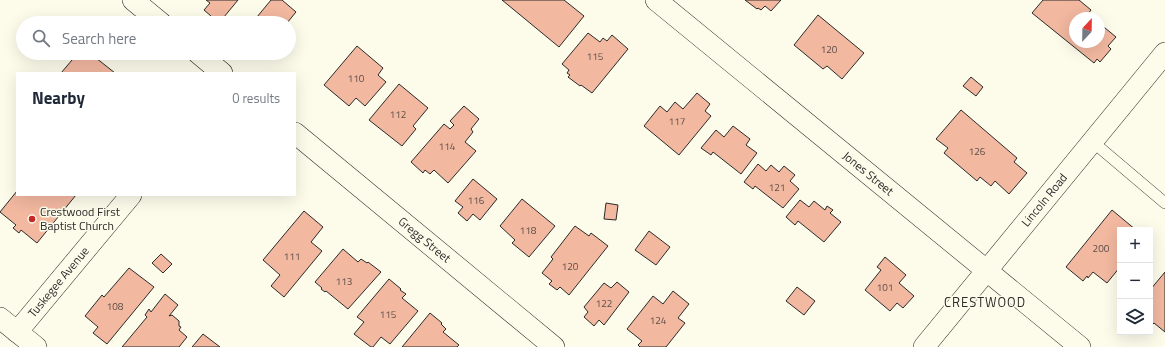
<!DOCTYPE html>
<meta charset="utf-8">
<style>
:root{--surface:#fff;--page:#f6f6f7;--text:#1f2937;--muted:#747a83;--line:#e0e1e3}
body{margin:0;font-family:"Titillium Web",sans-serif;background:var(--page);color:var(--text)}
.controls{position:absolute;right:12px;bottom:12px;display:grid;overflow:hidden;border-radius:0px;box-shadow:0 4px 16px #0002}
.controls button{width:36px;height:36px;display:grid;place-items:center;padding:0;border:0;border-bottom:1px solid var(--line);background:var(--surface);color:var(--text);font:20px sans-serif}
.compass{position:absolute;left:1069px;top:12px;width:36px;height:36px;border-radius:50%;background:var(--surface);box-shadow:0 4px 16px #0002;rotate:22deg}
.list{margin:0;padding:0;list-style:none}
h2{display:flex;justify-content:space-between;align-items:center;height:52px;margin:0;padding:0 16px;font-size:17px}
h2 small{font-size:13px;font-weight:400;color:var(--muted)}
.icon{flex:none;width:22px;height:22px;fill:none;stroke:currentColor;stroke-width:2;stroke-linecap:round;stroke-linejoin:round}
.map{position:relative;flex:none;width:1165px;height:347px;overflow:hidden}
.search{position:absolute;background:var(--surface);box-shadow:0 4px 16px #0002;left:16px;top:16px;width:280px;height:44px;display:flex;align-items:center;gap:10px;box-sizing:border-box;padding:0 14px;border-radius:22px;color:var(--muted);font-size:15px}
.panel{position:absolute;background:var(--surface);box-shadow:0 4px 16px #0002;left:16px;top:72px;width:280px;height:124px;border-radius:0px}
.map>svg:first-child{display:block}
.building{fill:#f2b8a0;stroke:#2b2b2b}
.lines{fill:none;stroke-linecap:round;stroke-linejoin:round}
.lane-casing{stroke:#2b2b2b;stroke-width:12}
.street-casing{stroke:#2b2b2b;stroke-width:22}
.lane{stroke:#fdfbea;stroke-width:11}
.street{stroke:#fdfbea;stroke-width:21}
.poi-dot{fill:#c62828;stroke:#fdfbea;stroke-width:1.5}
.labels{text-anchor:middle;stroke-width:3;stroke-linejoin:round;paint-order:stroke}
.number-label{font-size:10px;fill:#5d4e48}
.street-label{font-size:12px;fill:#2b2b2b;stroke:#fdfbea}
.poi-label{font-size:12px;fill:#2b2b2b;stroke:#fdfbea;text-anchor:start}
.neighbourhood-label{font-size:13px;letter-spacing:1px;fill:#2b2b2b;stroke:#fdfbea}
</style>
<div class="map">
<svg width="1165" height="347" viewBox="0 0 1165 347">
<rect width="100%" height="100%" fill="#fdfbea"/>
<path class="building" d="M206 0H238L219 23 204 10 210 3Z
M271 0H282L296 12 287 23H252Z
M502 0H564L584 16 559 47Z
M745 0H781L771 11 765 6 761 10 758 8 757 9Z
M1043 0H1079L1091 10 1088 14 1092 18H1075V42H1099V23L1116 37 1108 46 1111 49 1100 62 1097 59 1094 63 1032 13Z
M818 15 864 53 842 79 827 66 823 69 794 45Z
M588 33 600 42 603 38 607 41 612 35 628 49 592 93 581 85 580 86 568 77 570 75 567 73 569 70 562 64Z
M357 46 383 68 378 75 386 82 365 106 356 98 349 106 324 85Z
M78 53 87 59 91 54 115 73H61Z
M971 77 983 87 976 96 963 86Z
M399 84 428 108 413 126 416 129 402 146 369 120Z
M697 93 710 104 705 111 711 116 679 155 644 126 660 106 667 112 675 102 683 109Z
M464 106 479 119 471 129 473 132 465 142 476 151 448 183 434 170 430 174 425 170 423 173 411 162 444 124 450 129 454 125 450 121Z
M961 110 1017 158 1014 162 1027 173 1009 194 995 181 991 186 980 177 977 181 944 153 948 148 936 139Z
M733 126 750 139 746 145 757 153 741 174 713 152 711 155 701 148 716 130 724 137Z
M758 164 766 171 771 165 779 172 784 166 795 175 790 181 799 189 783 208 755 186 753 189 744 182Z
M473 179 497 199 480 220 473 214 467 221 458 213 463 207 455 201Z
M17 191V195H76L37 243 21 230 19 233 13 228 16 225 0 212Z
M522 199 555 226 529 257 512 243 515 240 500 226Z
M800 200 809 207 814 201 825 210 827 206 833 210 830 213 841 222 824 242 798 221 795 225 786 217Z
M606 203 618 205 616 220 604 219Z
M1112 210 1136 230H1120V267L1107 283 1093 272 1088 278 1087 276 1083 281 1066 267Z
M304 211 323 227 311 242 322 251 284 297 271 286 280 275 263 260Z
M575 226 589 236 591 233 608 246 569 295 560 287 557 290 549 284 552 281 542 273 553 259 551 257Z
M649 231 670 247 656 265 635 250Z
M343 249 358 262 361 259 367 263 368 262 381 272 348 309 326 291 325 292 321 289 322 288 315 282Z
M161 254 172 264 163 273 152 263Z
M885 257 906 275 899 283 914 296 903 308 897 303 890 311 865 290 881 270 877 267Z
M129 268 154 287 107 344 93 333 98 327 85 316 102 295 104 297Z
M1165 272V332L1154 323 1150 327V290Z
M389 279 401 289 400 290 406 294 402 298 418 311 390 344 381 337 373 347H371L354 334 364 322 357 317Z
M617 282 629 292 604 325 599 320 594 326 584 317 588 312 584 307 604 283 611 288Z
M797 287 815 301 804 315 786 301Z
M673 291 689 304 678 318 685 323 666 347H640L638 345 642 341 627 329 653 296 663 304Z
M165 294 178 305 169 316 172 315 179 321V326L181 327 179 330 187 337 179 347H122L147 317 145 315 149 309 151 312Z
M430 313 442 323 441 324 446 329 443 332 459 345 457 347H402Z
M203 334 220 347H192Z"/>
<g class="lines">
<defs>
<path id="lane" d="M1093 142 1165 203"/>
<g id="street">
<path d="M133 0 161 23"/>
<path id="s1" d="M656 0 1080 347"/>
<path d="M198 53 222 73"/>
<path id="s2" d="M295 133 554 347"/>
<path d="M0 318 36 347"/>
<path id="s3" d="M17 332 131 195"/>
<path id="s4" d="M924 347 1165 53"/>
</g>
</defs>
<use href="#lane" class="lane-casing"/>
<use href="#street" class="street-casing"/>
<use href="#lane" class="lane"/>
<use href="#street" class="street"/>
</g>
<circle class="poi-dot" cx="32" cy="219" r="4"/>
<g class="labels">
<g class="number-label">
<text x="829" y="53">120</text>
<text x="595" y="60">115</text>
<text x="356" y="82">110</text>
<text x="398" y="118">112</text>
<text x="677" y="125">117</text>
<text x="447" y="150">114</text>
<text x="977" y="155">126</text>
<text x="777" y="191">121</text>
<text x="476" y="204">116</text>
<text x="528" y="234">118</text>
<text x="1101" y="252">200</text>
<text x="292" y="260">111</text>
<text x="570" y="270">120</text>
<text x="344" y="285">113</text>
<text x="885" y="291">101</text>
<text x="604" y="307">122</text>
<text x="115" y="310">108</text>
<text x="388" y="318">115</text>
<text x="658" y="324">124</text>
</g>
<g class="street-label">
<text dy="4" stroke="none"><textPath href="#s1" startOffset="274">Jones Street</textPath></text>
<text dy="4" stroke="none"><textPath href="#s4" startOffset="190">Lincoln Road</textPath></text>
<text dy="4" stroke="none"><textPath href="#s2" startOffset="168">Gregg Street</textPath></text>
<text dy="4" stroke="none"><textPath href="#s3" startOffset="65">Tuskegee Avenue</textPath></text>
</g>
<g class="poi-label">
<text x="40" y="216">Crestwood First<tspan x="40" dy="14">Baptist Church</tspan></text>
</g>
<g class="neighbourhood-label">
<text x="985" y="307">CRESTWOOD</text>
</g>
</g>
</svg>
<div class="controls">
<button>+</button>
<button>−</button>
<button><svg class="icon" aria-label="layers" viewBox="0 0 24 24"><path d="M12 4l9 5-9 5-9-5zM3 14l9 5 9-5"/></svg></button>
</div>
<svg class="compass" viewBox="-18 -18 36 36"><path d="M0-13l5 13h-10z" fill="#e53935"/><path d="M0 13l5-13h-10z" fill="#747a83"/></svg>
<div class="search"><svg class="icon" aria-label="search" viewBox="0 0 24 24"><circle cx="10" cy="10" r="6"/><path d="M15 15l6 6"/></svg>Search here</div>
<section class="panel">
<h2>Nearby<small>0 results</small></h2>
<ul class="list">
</ul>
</section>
</div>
